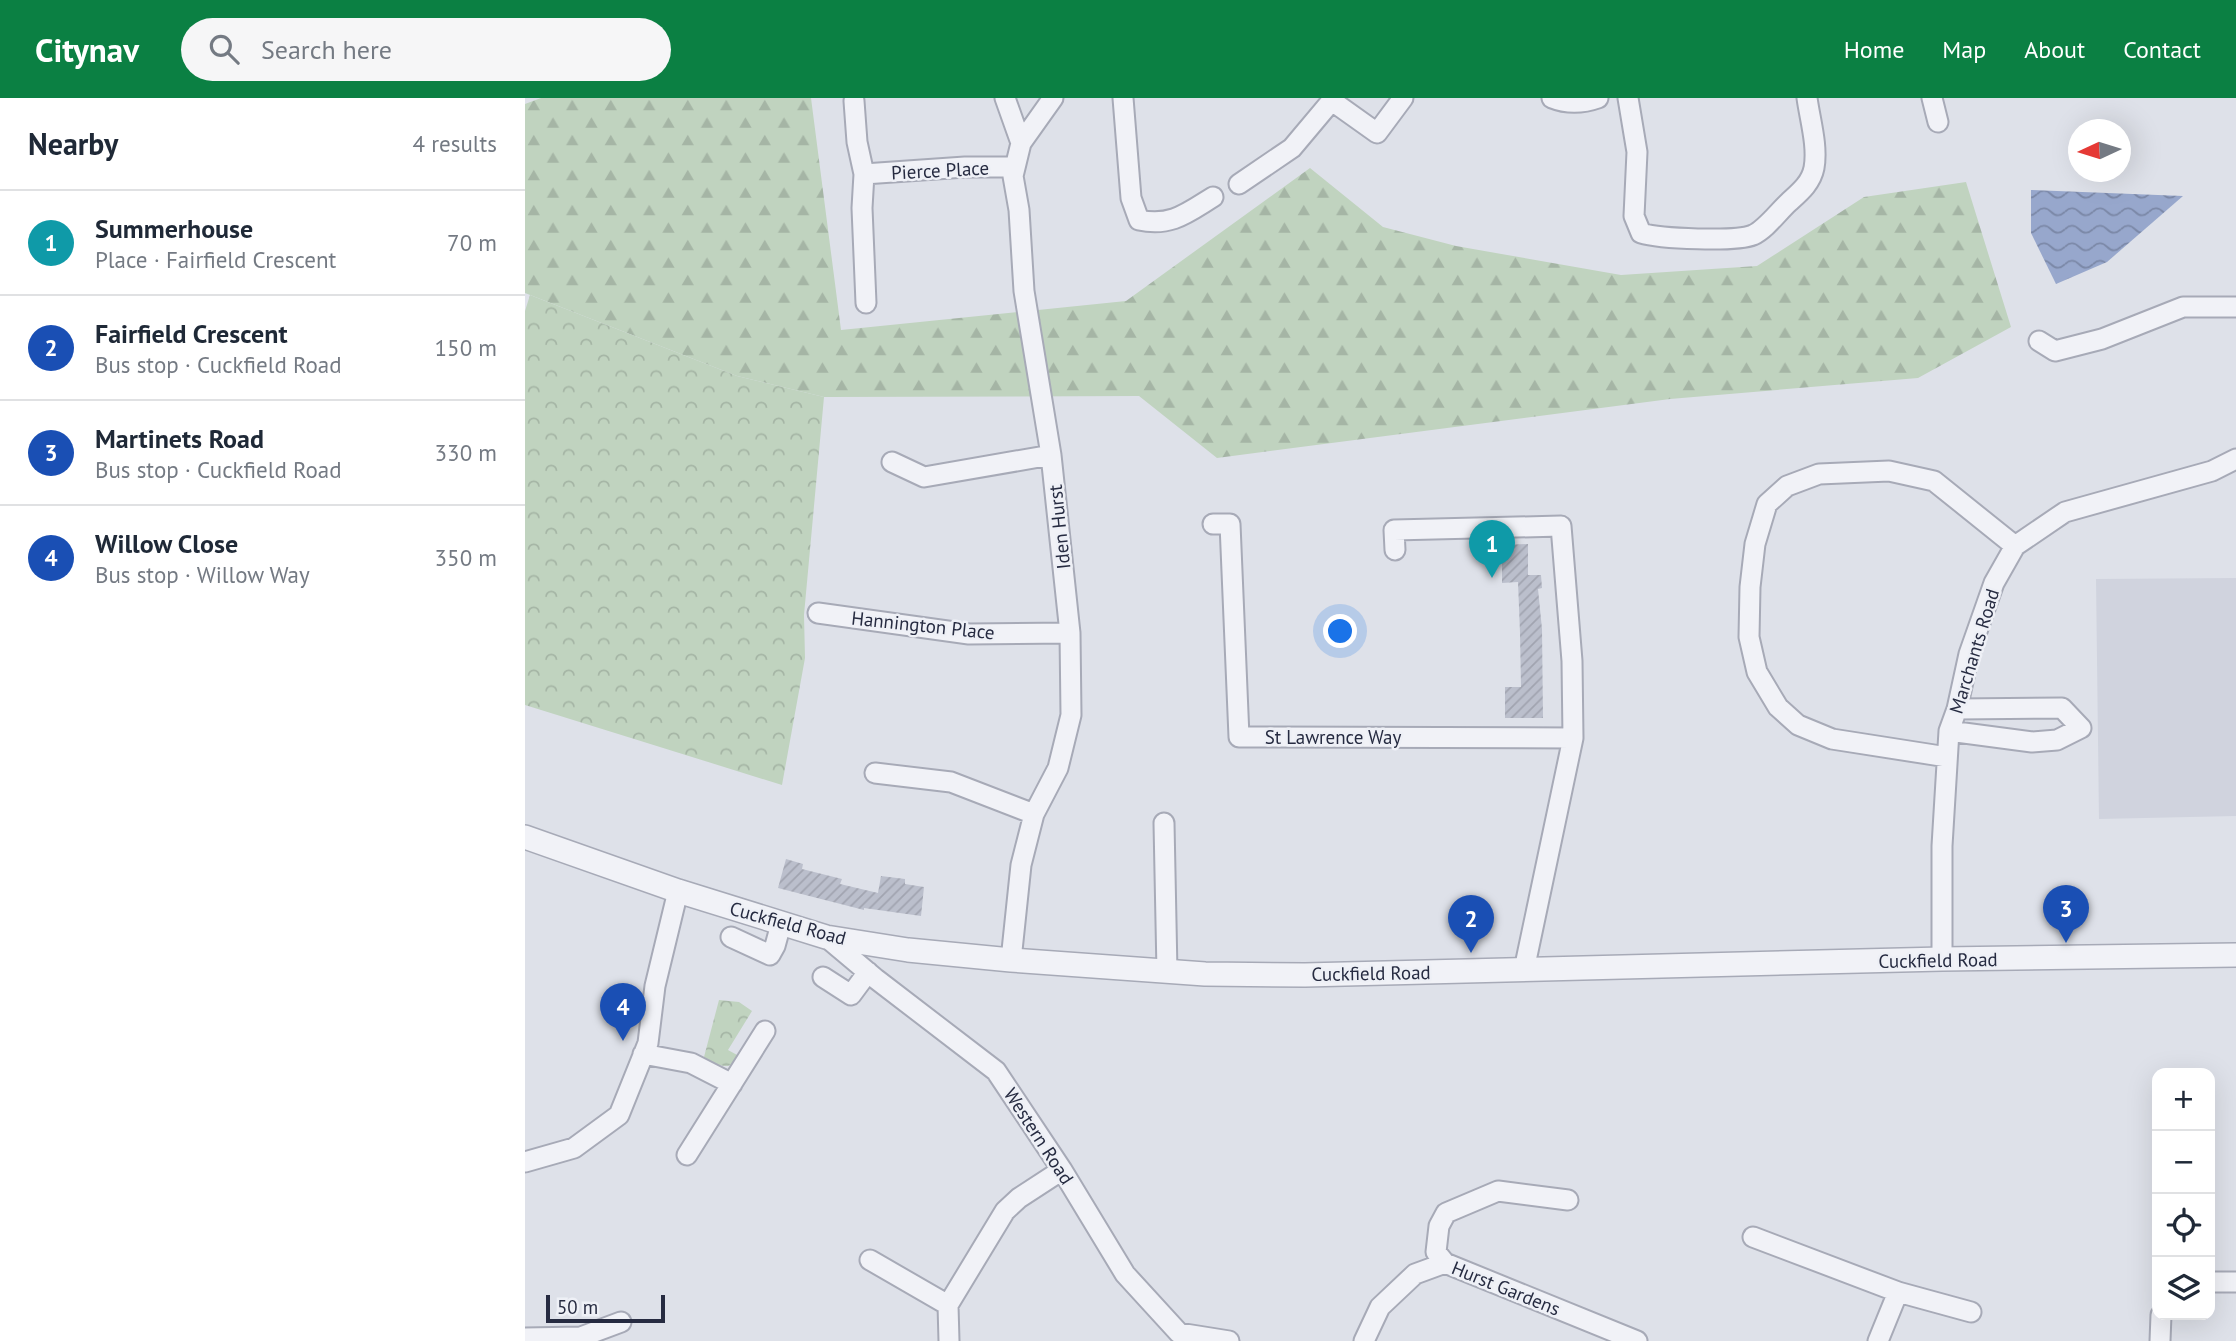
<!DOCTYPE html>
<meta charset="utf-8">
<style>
:root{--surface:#fff;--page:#f6f6f7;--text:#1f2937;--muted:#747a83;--line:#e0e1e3;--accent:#0b8043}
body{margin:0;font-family:"PT Sans",sans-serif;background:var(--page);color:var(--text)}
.controls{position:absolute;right:21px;bottom:21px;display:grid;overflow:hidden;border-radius:14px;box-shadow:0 7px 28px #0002}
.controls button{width:63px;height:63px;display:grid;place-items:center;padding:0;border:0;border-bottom:2px solid var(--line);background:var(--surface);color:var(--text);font:35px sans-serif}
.compass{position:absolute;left:1543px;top:21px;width:63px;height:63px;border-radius:50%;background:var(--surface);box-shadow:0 7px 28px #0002;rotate:266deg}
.scale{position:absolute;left:21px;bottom:18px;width:119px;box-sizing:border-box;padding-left:7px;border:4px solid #262b41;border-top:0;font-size:19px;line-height:24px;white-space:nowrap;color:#262b41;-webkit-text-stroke:5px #eef0f6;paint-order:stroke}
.you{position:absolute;left:816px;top:534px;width:24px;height:24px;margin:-18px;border:5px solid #fff;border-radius:50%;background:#1a73e8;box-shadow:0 0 0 10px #1a73e833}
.badge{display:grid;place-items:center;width:46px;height:46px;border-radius:50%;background:var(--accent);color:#fff;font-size:23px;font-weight:700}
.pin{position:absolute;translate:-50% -58px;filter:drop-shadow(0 2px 4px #0008)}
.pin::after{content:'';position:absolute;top:37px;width:24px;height:21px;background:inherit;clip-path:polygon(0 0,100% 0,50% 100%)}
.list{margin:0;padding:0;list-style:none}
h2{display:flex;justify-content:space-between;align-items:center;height:91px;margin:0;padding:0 28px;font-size:30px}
h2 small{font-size:23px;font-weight:400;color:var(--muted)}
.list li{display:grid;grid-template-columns:46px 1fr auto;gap:21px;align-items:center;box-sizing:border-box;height:105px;padding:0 28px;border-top:2px solid var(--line)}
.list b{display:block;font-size:26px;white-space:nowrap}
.list p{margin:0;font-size:23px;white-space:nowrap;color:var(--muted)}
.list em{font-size:23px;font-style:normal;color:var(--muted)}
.icon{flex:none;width:38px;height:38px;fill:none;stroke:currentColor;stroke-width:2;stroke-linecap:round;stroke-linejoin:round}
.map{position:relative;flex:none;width:1711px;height:1243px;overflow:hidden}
header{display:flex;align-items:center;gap:42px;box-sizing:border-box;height:98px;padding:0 35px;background:var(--accent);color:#fff}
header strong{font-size:33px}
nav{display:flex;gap:38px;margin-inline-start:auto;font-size:24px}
.search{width:490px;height:63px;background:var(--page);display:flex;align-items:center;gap:18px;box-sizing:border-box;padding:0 24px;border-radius:38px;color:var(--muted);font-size:26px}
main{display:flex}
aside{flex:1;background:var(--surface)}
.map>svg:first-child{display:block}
.built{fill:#d0d3de}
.forest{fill:url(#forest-firs)}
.park{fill:url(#park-crowns)}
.water{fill:url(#water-waves)}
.building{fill:url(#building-hatch)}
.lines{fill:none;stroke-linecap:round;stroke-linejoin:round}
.minor-casing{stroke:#a7aab7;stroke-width:23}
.tertiary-casing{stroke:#a7aab7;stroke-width:26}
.minor{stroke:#f1f2f7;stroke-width:19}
.tertiary{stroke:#f1f2f7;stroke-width:23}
.labels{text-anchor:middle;stroke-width:5;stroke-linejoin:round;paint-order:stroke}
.street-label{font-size:19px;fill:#262b41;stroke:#eef0f6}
</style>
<header>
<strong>Citynav</strong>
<div class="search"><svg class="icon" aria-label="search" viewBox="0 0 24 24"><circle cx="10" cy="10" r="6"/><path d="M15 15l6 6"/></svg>Search here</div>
<nav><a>Home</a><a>Map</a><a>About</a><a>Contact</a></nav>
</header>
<main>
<aside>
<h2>Nearby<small>4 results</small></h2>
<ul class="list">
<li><span class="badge" style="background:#0f9aa8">1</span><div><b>Summerhouse</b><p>Place · Fairfield Crescent</p></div><em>70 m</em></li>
<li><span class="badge" style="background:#1a4fb4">2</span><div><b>Fairfield Crescent</b><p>Bus stop · Cuckfield Road</p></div><em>150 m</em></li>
<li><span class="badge" style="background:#1a4fb4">3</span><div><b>Martinets Road</b><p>Bus stop · Cuckfield Road</p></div><em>330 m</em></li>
<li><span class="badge" style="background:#1a4fb4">4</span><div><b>Willow Close</b><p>Bus stop · Willow Way</p></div><em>350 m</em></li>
</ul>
</aside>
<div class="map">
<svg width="1711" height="1243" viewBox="0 0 1711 1243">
<defs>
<pattern id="forest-firs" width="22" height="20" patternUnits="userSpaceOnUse" patternTransform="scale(1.75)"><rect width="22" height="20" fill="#c0d3bf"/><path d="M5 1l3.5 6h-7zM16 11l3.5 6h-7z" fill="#a5b5a5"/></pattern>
<pattern id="park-crowns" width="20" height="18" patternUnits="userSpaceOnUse" patternTransform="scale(1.75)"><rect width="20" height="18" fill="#c0d3bf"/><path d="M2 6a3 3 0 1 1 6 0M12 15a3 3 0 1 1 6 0" fill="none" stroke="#a5b5a5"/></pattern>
<pattern id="water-waves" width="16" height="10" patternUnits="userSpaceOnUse" patternTransform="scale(1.75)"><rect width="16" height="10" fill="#97a7cc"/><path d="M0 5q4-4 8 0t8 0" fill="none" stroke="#7b88a7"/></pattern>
<pattern id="building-hatch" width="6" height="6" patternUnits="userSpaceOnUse" patternTransform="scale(1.75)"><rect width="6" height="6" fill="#bbbfcc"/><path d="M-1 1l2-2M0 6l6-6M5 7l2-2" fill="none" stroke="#a1a4b0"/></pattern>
</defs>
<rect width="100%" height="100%" fill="#dee1e9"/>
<path class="built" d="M1711 480V718L1574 721 1571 481Z"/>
<path class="forest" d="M16 0H286L316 232 601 203 785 70 858 129 931 148 1096 177 1232 168 1339 99 1441 84 1486 229 1393 280 1145 301 692 360 614 298 299 299 212 278 0 195V6Z"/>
<path class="park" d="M5 197 212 278 299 299 279 517 280 560 257 687 0 607V213Z
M194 902 214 904 227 913 203 952 214 958C205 975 193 967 179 959Z"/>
<path class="water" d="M1506 92 1658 98 1582 164 1531 186 1506 135Z"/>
<path class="building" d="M1003 446V477H1016L1017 490 1013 491 1017 531 1018 620H980V589H996L995 535 993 484 977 485V447Z
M261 761 278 766 277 771 317 781 315 786 353 795 356 778 380 781V786L399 789 396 818 339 810V812L253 790Z"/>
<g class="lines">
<defs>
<path id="minor" d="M480 0 496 45
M598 0 606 100 614 122C646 129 662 115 688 99
M1027 0C1042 6 1059 5 1073 0
M1103 0 1112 54 1109 118 1116 135C1135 141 1211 144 1228 137 1241 131 1253 114 1264 104 1275 94 1286 85 1289 70 1293 48 1285 22 1282 0
M1407 0 1413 24
M329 3 332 44 339 76 337 110 341 205
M807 3 852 35 878 0
M339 76 440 69H490
M714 86 767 50 809 0
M1514 243 1530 253 1577 241 1658 209H1711
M367 364 399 379 526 357
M688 426H705L714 639 1048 640
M870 452 869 432 1036 428 1047 563 1048 640 999 872
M293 515 444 536 545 535
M1424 633 1507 644 1532 642 1556 630 1537 610 1432 611
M1422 659 1307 641 1273 627 1253 609 1232 574 1224 539 1225 489 1230 446 1242 406 1262 388 1294 376 1364 373 1409 383 1490 448
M350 675 426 684 509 716
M639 725 642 874
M206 839 245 857 250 848 256 826
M301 839 351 881 471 973 537 1072 600 1176 654 1235 704 1243
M1417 861V748L1424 633 1432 611 1444 556 1469 485 1490 448 1540 414 1687 373 1711 361
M486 862 496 767 509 716 533 670 546 617 545 535 526 357 499 193 494 112 488 78 496 45 528 0
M298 879 326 897 343 874
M118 956 166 965 207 986
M162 1057 240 933
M0 1064 49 1050 94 1017 123 945 130 888 153 793
M1228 1139 1373 1194 1446 1214
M345 1162 423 1207
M920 1165 911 1154 914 1128 921 1115 973 1093 1043 1102
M1685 1184H1711
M0 1240 56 1239 96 1224
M424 1243 423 1207 480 1113 494 1100 537 1072
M839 1243 855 1209 890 1176 920 1165 1112 1243
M1353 1243 1373 1194
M1635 1243 1636 1217"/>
<path id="tertiary" d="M0 739 153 793 301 839 383 852 486 862 680 876 780 877 1417 861 1711 857"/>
</defs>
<use href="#minor" class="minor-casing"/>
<use href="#tertiary" class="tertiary-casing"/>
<use href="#minor" class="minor"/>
<use href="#tertiary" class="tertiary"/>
</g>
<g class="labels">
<g class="street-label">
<text transform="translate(415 72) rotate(-3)" y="7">Pierce Place</text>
<text transform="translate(534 429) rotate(-96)" y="7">Iden Hurst</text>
<text transform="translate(398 527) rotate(6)" y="7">Hannington Place</text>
<text transform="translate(1449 553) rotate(-73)" y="7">Marchants Road</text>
<text x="808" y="646">St Lawrence Way</text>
<text transform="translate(263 825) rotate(15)" y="7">Cuckfield Road</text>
<text transform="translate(1413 862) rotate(-1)" y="7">Cuckfield Road</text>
<text transform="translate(846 875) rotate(-1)" y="7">Cuckfield Road</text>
<text transform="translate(514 1038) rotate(57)" y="7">Western Road</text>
<text transform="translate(981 1190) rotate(22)" y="7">Hurst Gardens</text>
</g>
</g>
</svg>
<div class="controls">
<button>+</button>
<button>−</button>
<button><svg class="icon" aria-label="locate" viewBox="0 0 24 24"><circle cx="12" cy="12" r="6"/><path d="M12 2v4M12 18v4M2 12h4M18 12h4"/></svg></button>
<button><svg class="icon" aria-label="layers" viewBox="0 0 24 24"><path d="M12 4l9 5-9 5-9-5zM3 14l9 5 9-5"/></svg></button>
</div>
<svg class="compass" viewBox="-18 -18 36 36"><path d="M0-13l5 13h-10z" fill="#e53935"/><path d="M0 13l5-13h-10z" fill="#747a83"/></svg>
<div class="scale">50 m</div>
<div class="you"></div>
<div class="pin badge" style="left:967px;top:480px;background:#0f9aa8">1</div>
<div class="pin badge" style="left:946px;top:855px;background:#1a4fb4">2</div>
<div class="pin badge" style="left:1541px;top:845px;background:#1a4fb4">3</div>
<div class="pin badge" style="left:98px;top:943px;background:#1a4fb4">4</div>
</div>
</main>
